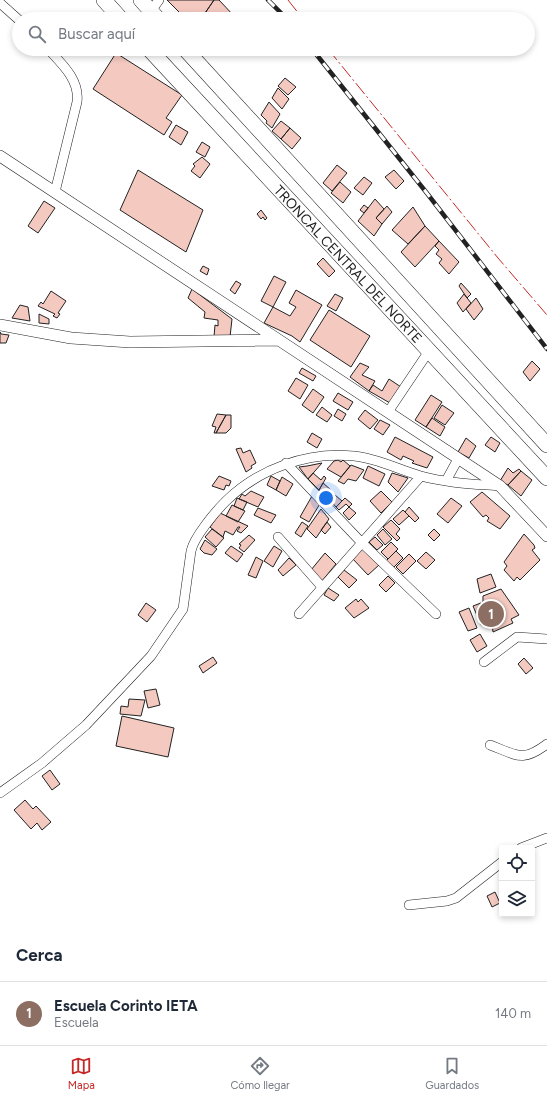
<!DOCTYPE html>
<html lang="es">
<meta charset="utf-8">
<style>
:root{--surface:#fff;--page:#f2f2f3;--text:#1f2937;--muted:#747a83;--line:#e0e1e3;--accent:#c62828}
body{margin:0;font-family:Figtree,sans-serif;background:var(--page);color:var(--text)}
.controls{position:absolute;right:12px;bottom:12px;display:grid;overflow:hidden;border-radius:4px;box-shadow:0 2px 6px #0003}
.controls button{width:36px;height:36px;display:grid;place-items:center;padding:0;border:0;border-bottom:1px solid var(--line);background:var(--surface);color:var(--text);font:20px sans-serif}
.you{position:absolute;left:326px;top:498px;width:14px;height:14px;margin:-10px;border:3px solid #fff;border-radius:50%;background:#1a73e8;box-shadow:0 0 0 6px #1a73e833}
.badge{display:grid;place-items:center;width:26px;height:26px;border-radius:50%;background:var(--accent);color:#fff;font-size:13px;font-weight:700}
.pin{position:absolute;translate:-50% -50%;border:2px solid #fff;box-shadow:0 1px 4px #0006}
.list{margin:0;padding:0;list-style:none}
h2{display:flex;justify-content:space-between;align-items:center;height:52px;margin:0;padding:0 16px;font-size:17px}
h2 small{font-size:13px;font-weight:400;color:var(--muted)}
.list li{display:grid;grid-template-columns:26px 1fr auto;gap:12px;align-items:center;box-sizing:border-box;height:64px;padding:0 16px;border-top:1px solid var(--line)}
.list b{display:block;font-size:15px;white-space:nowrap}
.list p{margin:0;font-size:13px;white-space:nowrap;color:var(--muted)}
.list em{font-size:13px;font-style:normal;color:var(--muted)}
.icon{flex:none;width:22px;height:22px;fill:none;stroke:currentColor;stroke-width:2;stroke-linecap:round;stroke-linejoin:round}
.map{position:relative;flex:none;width:547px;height:929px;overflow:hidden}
.search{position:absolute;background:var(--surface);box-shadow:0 2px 6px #0003;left:12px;right:12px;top:12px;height:44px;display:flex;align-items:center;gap:10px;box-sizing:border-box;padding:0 14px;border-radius:22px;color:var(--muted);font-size:15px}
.sheet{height:116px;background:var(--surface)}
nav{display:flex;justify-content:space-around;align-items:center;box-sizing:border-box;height:56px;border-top:1px solid var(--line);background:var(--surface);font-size:11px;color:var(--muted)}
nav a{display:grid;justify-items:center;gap:2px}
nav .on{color:var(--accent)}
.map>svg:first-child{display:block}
.building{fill:#f3c9c0;stroke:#222}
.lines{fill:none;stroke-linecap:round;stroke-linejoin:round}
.minor-casing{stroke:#222;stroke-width:10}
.tertiary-casing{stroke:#222;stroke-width:12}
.trunk-casing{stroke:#222;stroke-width:16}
.minor{stroke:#fff;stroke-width:9}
.tertiary{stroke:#fff;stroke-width:11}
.trunk{stroke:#fff;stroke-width:15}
.rail-casing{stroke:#222;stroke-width:4.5}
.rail{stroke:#fff;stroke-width:3;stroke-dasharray:9;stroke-linecap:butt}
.power{stroke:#c62828;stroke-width:1;stroke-dasharray:14 3 2 3;stroke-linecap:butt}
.labels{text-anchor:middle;stroke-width:3;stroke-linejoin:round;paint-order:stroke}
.street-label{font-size:14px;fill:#222;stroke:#fff}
</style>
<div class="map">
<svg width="547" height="929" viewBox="0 0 547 929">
<rect width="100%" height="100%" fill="#fff"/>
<path class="building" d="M167 0H214L201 19H186Z
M214 0H219L235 17 234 19H201Z
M116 53 182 95 166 118 172 122 164 135 93 89Z
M285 78 296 87 288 95 278 86Z
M278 88 289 99 282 109 272 98Z
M269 102 280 114 272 128 266 123 267 121 261 115Z
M281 121 290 128 281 139 272 131Z
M176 125 188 132 181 145 169 137Z
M290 128 301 138 292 149 281 139Z
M202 142 210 147 205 157 196 152Z
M202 157 210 164 200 178 191 171 195 166 193 164Z
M337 165 347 173 332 191 323 183Z
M138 170 203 210 186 252 120 210Z
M394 170 404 181 396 189 385 177Z
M364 177 372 183 363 195 354 188Z
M340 182 351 192 343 203 331 193Z
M375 199 384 209 376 218 382 224 374 236 358 221Z
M44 201 55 208 38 233 28 226Z
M364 205 368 208 364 213 360 210Z
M387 206 392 212 382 224 376 218Z
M413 207 425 226 408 244 392 230Z
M261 210 267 218 265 220 263 217 261 219 257 214Z
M425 226 439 241 415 267 401 252Z
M439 241 459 262 449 274 439 263 442 259 436 254 439 250 435 246Z
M323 258 335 271 329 277 317 264Z
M203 266 209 269 207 275 200 271Z
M274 276 286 282 273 307 261 301Z
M236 281 241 284 235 294 230 290Z
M461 283 471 294 467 298 459 286Z
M192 289 232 319 230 337H214L215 325 218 326V320L204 318 205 312 188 298Z
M296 290 322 305 300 342 292 336 264 323 273 307 290 316 296 307 289 303Z
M51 291 66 301 58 313 60 314 57 318 53 316 55 314 38 306 41 302 43 304Z
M335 294 343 298 336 311 327 306Z
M464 294 471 303 463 312 457 303Z
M476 298 483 309 474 320 466 309Z
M20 305 28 307 30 321 12 318Z
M329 310 370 336 351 367 310 340Z
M39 314 49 319V324L39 323Z
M0 332 1 334 9 335 6 343H0Z
M532 361 540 369 530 381 523 372Z
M360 363 369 367 362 375 375 381 369 391 350 377Z
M302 368 316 376 313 381 299 373Z
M296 378 308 385 300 399 288 391Z
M389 379 401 387 390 403 369 391 373 385 382 391Z
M313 389 324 397 313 413 302 405Z
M338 393 353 402 348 410 333 401Z
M431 395 442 402 426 427 415 420Z
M442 405 454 413 445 425 434 418Z
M322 407 332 415 327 422 316 415Z
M338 409 346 414 342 421 334 416Z
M365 410 378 420 370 429 358 419Z
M217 414 226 415 216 433H214L216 427 212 426Z
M226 415H231V428L226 433H216Z
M432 418 445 427 440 436 426 427Z
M380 420 390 425 383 435 374 429Z
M312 433 322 439 317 448 307 442Z
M395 437 433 457 427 468 412 463 414 461 403 456 401 460 387 452Z
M491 437 500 443 495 452 485 445Z
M466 438 476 446 469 458 458 452Z
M241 448 243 453 250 450 256 463 251 466 252 468 246 472 236 449Z
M338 460 341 462 343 460 350 466 341 477 327 469 334 461Z
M322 463 308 479 299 467 307 466Z
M351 465 364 470 356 481 348 479 344 484 338 481Z
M368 466 385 474 379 486 363 478Z
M508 468 513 473 519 469 521 471 508 485 500 481Z
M521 471 532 480 521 496 508 485Z
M313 473 321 480 324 476 326 478 319 490 308 479Z
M392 473 408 478 398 492 388 482Z
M219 476 231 481 229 486 226 485 224 490 212 486Z
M271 476 280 481 276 490 267 485Z
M282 477 293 484 286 496 276 490Z
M323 483 331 490 325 496 319 490Z
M331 490 335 495 330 500 325 496Z
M251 491 264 497 258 507 239 499 242 494 245 496Z
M381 491 392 502 381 513 370 501Z
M482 492 510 516 500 529 487 521 489 518 486 515 483 517 470 502Z
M335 495 342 501 336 507 330 500Z
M312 496 321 502 309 522 300 517Z
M237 498 247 502 243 510 234 506Z
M345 498 352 504 349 507 346 504 339 510 336 507Z
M451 498 462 506 448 523 437 514Z
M232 505 245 511 238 522 226 516Z
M349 507 356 513 349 520 343 513Z
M409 507 419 518 415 522 405 512Z
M258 508 276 515 271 523 254 515Z
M321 509 329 519 316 538 307 529Z
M403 510 409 516 399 525 393 519Z
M220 513 248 526 241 533 237 531 240 527H238L233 535 225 531 223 537 210 527Z
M391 520 400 529 396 534 400 538 397 541 383 527Z
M302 522 308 526 301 537 295 533Z
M327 522 331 527 325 534 321 530Z
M212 529 224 538 216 547 205 537Z
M383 529 392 539 385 545 377 535Z
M434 529 440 535 434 541 428 535Z
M524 534 534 545 535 548 532 550 540 560 520 580 517 577 514 581 504 570 507 566 504 562Z
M249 535 255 540 244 552 239 548 241 545 239 544Z
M375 537 383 545 377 550 369 542Z
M205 540 217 549 212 555 204 553 200 549Z
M391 542 398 549 388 559 381 552Z
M231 546 243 554 237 562 225 553Z
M274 546 282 551 273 567 264 561Z
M363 548 379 565 368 575 352 558Z
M396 551 403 558 393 568 386 561Z
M426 552 435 560 426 569 417 561Z
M325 553 336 564 322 581 311 570Z
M409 554 416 561 403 574 396 567Z
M256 557 263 561 256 578 248 575Z
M289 558 296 565 283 576 278 570Z
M344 570 357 580 349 588 338 577Z
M491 574 496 587 480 593 477 579Z
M388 576 395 583 386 592 379 585Z
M328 588 339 595 334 601 324 595Z
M501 589 519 615 511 619 513 623 493 632 492 624 483 604V596Z
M356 599 358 602 361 599 369 608 354 618 345 608Z
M146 603 156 610 147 622 138 615Z
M481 603 489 622 481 625 473 606Z
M469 608 477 628 468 631 459 612Z
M480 634 487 646 477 652 470 640Z
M213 657 217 663 203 673 199 666Z
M524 658 533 668 526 674 518 664Z
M156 689 160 705 148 708 144 691Z
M129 699 145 700 141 716 120 714 121 706 128 707Z
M122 716 174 728 168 757 116 746Z
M50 770 60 784 52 790 42 776Z
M25 800 33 809 36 806 51 822 42 830 37 823 31 829 14 810Z
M495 892 500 903 492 907 487 896Z"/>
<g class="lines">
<defs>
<path id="minor" d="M0 3 19 20
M151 11 159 0
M48 49C62 64 80 80 77 102L55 192
M388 412 429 351
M286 463 361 542 436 614
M446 481 458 459
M278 537 322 587
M299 614 421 476
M484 662 517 637 547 639
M490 745C517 755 522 763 547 744
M0 793 42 763 86 725 151 656 183 609 191 551C194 537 215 512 226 501 259 469 307 451 354 456 377 458 399 470 421 476 446 483 474 484 500 486
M521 848 547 838
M409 905 447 901 456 898 502 862"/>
<path id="tertiary" d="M0 156 500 486 547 536
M0 325 71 338 130 342 279 340"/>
<path id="trunk" d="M104 0 121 19
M141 0 158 19
M149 49 547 478
M185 49 547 445"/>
</defs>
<use href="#minor" class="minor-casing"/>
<use href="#tertiary" class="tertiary-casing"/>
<use href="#trunk" class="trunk-casing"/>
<use href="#minor" class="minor"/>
<use href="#tertiary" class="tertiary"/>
<use href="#trunk" class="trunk"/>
<defs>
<path id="rail" d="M268 0 287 19
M312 49 426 192 547 349"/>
</defs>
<use href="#rail" class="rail-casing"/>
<use href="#rail" class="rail"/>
<path class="power" d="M288 0 303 19
M328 49 498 258 547 315"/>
</g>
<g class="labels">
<g class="street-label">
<text transform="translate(348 264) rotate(47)" y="5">TRONCAL CENTRAL DEL NORTE</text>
</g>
</g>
</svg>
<div class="controls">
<button><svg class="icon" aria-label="locate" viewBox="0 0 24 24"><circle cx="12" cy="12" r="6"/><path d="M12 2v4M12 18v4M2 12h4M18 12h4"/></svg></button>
<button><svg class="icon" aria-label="layers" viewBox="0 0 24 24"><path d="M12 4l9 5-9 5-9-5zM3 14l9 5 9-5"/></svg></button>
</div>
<div class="you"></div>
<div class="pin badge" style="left:491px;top:614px;background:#8d6e63">1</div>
<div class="search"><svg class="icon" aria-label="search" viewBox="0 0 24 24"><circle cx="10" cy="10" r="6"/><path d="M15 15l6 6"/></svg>Buscar aquí</div>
</div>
<section class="sheet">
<h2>Cerca<small></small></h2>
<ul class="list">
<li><span class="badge" style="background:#8d6e63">1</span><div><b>Escuela Corinto IETA</b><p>Escuela</p></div><em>140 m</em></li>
</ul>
</section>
<nav>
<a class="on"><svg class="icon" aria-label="map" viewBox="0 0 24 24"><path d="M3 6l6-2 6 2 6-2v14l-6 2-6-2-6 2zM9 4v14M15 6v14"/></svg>Mapa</a>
<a><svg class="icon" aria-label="directions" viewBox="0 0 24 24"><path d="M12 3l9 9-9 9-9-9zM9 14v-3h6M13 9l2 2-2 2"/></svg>Cómo llegar</a>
<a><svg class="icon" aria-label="saved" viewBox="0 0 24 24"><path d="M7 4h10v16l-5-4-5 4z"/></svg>Guardados</a>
</nav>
